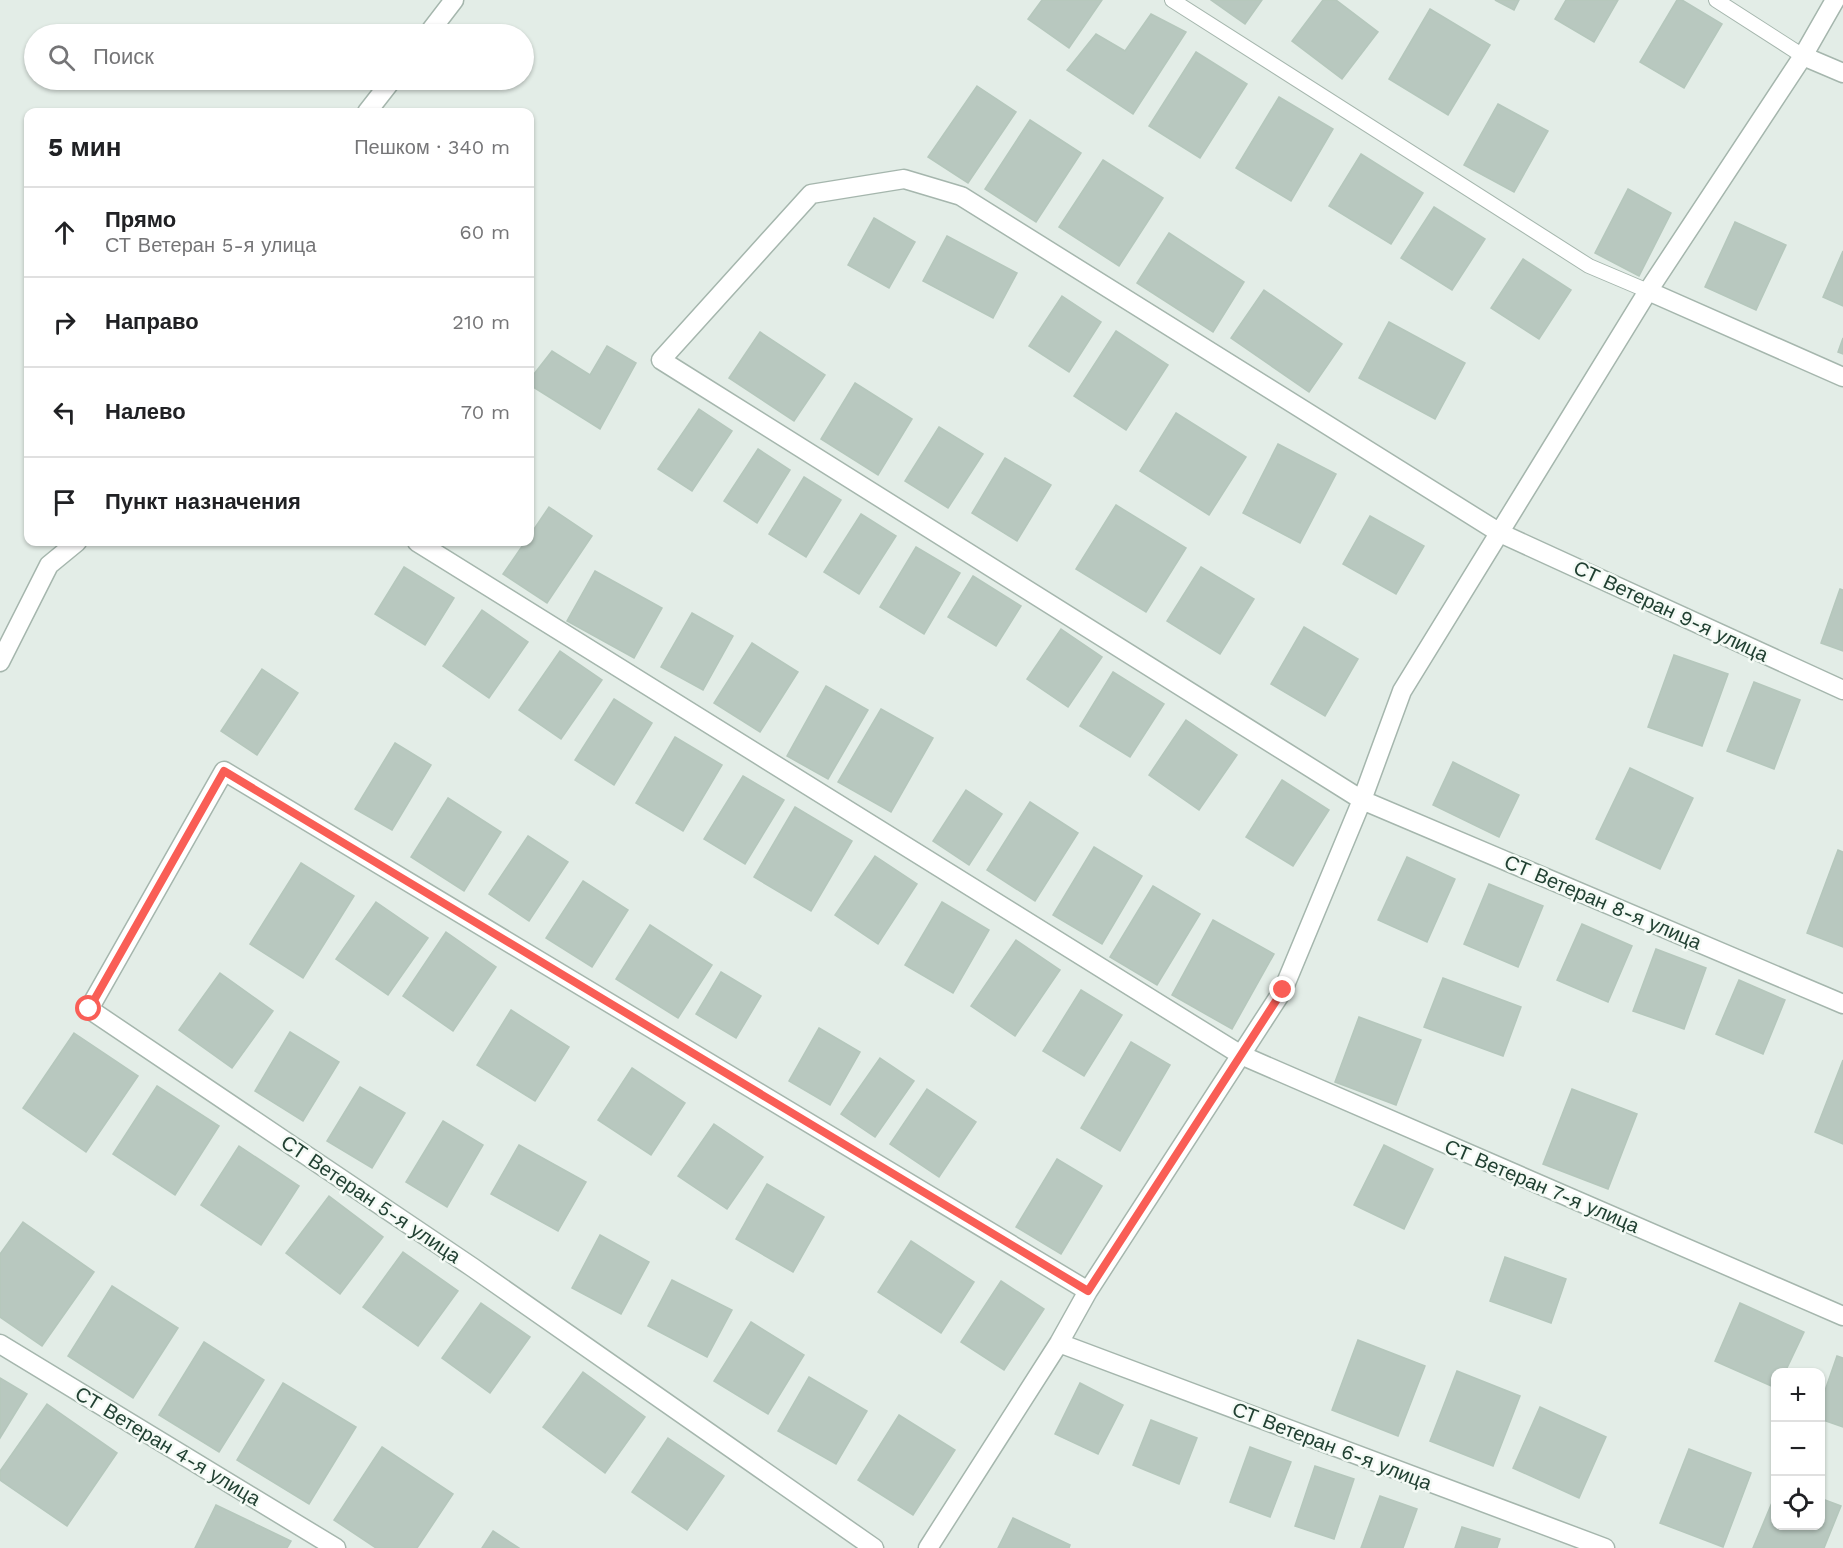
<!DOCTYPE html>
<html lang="ru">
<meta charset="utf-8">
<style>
:root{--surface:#fff;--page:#f2f2f2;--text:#202124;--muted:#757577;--line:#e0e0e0}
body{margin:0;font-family:"Work Sans",sans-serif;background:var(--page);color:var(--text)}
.controls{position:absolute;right:18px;bottom:18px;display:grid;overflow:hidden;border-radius:12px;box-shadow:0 2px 4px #0004}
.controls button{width:54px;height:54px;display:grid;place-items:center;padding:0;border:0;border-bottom:2px solid var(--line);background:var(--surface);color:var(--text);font:30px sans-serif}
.stop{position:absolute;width:18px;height:18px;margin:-14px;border:4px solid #f95e56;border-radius:50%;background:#fff}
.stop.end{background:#f95e56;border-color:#fff;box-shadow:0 2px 6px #0008}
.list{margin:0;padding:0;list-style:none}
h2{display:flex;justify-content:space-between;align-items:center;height:78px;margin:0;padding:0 24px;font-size:26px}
h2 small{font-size:20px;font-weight:400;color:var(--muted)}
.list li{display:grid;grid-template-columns:39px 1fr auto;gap:18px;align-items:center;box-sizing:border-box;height:90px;padding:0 24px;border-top:2px solid var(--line)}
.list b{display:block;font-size:22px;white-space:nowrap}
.list p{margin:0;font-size:20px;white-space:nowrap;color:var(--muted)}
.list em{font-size:20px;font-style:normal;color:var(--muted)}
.icon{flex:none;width:33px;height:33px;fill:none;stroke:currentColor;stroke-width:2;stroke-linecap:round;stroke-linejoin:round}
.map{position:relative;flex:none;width:1843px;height:1548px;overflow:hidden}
.search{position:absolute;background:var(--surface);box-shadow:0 2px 4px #0004;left:24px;top:24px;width:510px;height:66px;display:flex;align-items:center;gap:15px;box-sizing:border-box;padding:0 21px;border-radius:33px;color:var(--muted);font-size:22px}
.panel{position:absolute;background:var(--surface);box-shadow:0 2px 4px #0004;left:24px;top:108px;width:510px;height:438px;border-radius:12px}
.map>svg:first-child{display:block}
.building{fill:#b8c8bf;stroke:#b5c7bc;stroke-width:1.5}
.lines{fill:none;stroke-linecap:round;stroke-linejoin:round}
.lane-casing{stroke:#a5b6ad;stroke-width:16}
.street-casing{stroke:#a5b6ad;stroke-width:21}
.lane{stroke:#fff;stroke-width:14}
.street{stroke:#fff;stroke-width:18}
.route{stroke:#f95e56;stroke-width:8}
.labels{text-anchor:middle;stroke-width:5;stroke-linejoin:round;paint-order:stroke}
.street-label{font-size:20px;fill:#214032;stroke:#f4faf5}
</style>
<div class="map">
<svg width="1843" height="1548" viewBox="0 0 1843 1548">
<rect width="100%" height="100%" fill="#e3ede7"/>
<path class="building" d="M1042 0H1102L1069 48 1028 19Z
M1211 0H1262L1245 24Z
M1323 0H1336L1378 32 1342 79 1292 41Z
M1495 0H1519L1514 10Z
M1566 0H1618L1594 42 1555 19Z
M1677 0H1682L1722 24 1684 88 1640 62Z
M1430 9 1490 45 1448 115 1389 79Z
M1151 14 1186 32 1133 114 1067 70 1096 34 1125 51Z
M1196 52 1247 84 1200 158 1149 126Z
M977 86 1016 112 968 183 928 157Z
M1279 97 1333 129 1291 201 1236 168Z
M1498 104 1548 131 1514 192 1464 165Z
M1030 120 1081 153 1036 222 985 189Z
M1361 154 1423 193 1391 244 1329 206Z
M1103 160 1163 198 1119 266 1059 227Z
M1628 189 1671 213 1639 276 1595 253Z
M1434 207 1485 239 1452 290 1401 258Z
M874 218 915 242 889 288 848 265Z
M1735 222 1786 245 1756 310 1705 287Z
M1169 233 1244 282 1213 332 1137 283Z
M947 236 1017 273 993 318 923 281Z
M1843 251V306L1823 297Z
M1523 259 1571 290 1539 339 1491 308Z
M1264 290 1342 344 1309 392 1231 338Z
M1062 296 1101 322 1069 372 1029 346Z
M1389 322 1465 363 1435 419 1359 378Z
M1116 331 1168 365 1126 430 1074 396Z
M760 332 825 375 794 421 729 378Z
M1843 338V354L1838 352Z
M607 346 636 363 600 429 530 385V379L552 351 590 375Z
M855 383 912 419 878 475 821 439Z
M699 409 732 431 692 491 658 469Z
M1176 413 1246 457 1209 515 1140 471Z
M939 427 983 454 948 508 905 481Z
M1278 444 1336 474 1300 543 1243 513Z
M758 449 790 470 757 523 724 501Z
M1005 458 1051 485 1017 541 972 513Z
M804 477 841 500 806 557 769 534Z
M1116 505 1186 548 1146 612 1076 569Z
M549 507 592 536 547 603 503 574 525 542H530V535Z
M861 514 896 536 859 594 824 572Z
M1370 516 1424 546 1396 594 1343 564Z
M916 547 960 573 924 634 880 607Z
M404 567 454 598 425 645 375 614Z
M1201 567 1254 599 1220 654 1167 621Z
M595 571 662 608 634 658 567 621Z
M973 576 1021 606 996 646 948 617Z
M1840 589 1843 590V651L1821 643Z
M482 610 528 642 489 698 443 666Z
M692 613 733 636 703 690 661 667Z
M1304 627 1358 659 1325 716 1271 684Z
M1061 629 1102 657 1068 707 1027 679Z
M752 643 798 672 760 732 714 703Z
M560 651 602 680 561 739 519 710Z
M1674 655 1728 674 1702 746 1648 727Z
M262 669 298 693 257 755 221 731Z
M1113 672 1164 704 1130 757 1080 726Z
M1754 682 1800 700 1774 769 1727 751Z
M826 686 868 710 828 779 787 756Z
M614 699 652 723 614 785 575 760Z
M881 709 933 738 891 812 838 782Z
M1186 720 1237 755 1199 810 1149 775Z
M675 737 722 765 683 831 636 803Z
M395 743 431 765 392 830 355 809Z
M1453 762 1519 795 1499 837 1433 805Z
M1630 768 1693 798 1660 869 1596 839Z
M743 776 784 800 745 864 704 839Z
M1282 780 1329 810 1293 866 1246 837Z
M966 790 1002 814 969 865 933 841Z
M448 798 501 832 464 891 411 857Z
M1030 802 1078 833 1035 901 987 870Z
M795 807 852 841 811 911 754 877Z
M528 836 568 862 529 921 489 894Z
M1094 847 1142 876 1102 944 1053 915Z
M1838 850 1843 852V947L1807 933Z
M875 856 917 884 878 944 835 915Z
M1407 857 1455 879 1427 942 1378 920Z
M301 863 354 896 303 978 250 944Z
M583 881 628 910 592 967 546 938Z
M1489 884 1543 906 1518 967 1464 944Z
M1153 886 1200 914 1157 985 1110 957Z
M376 902 428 938 388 995 336 959Z
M942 902 989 930 953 993 905 965Z
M1213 920 1274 954 1232 1029 1172 995Z
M1582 924 1632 946 1608 1002 1557 980Z
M650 925 712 965 678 1018 616 979Z
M446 932 496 967 453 1031 403 996Z
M1016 940 1060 970 1015 1036 971 1006Z
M1656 949 1706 968 1684 1029 1633 1011Z
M721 972 761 996 736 1038 696 1014Z
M220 973 273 1011 232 1068 179 1030Z
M1443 978 1521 1007 1503 1056 1424 1027Z
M1739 980 1785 1000 1763 1054 1716 1034Z
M1081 990 1122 1015 1084 1076 1043 1051Z
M511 1010 569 1047 535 1101 477 1065Z
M1359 1017 1421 1040 1396 1105 1335 1082Z
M819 1028 860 1052 830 1105 789 1081Z
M290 1032 339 1062 303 1121 255 1091Z
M74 1033 138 1076 86 1152 23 1108Z
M1131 1042 1170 1065 1120 1151 1081 1128Z
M880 1058 914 1081 875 1137 841 1114Z
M1843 1060V1144L1815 1132Z
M632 1068 685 1103 651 1155 598 1120Z
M157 1086 219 1126 175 1195 113 1154Z
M360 1087 405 1113 372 1168 327 1141Z
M927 1089 976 1122 939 1177 890 1144Z
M1572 1089 1637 1114 1608 1189 1543 1164Z
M443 1121 483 1145 447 1207 406 1182Z
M714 1124 763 1157 727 1209 678 1176Z
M519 1145 586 1182 558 1231 491 1194Z
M1384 1145 1433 1169 1404 1229 1354 1205Z
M239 1146 299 1186 261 1245 201 1205Z
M1057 1159 1102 1186 1061 1254 1016 1227Z
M767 1184 824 1217 793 1272 736 1239Z
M329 1196 383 1237 340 1294 286 1253Z
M23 1222 94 1272 42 1346 0 1317V1254Z
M600 1235 649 1262 621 1314 572 1288Z
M911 1241 974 1282 941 1333 878 1292Z
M403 1252 458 1291 418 1346 363 1307Z
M1505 1257 1566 1279 1551 1323 1490 1301Z
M672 1280 732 1310 707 1357 648 1326Z
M1001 1281 1044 1309 1004 1370 961 1342Z
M112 1286 178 1328 133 1398 68 1356Z
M481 1303 530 1337 490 1393 442 1358Z
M1740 1303 1804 1332 1785 1372H1776V1388L1715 1361Z
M751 1322 804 1355 768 1414 714 1381Z
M1358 1340 1425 1366 1398 1436 1332 1410Z
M204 1342 264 1380 219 1452 159 1415Z
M1837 1356 1843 1358V1427L1820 1419V1405Z
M1457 1371 1520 1396 1493 1466 1430 1441Z
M583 1372 645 1417 605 1473 543 1427Z
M809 1377 867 1411 836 1464 778 1431Z
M0 1378 27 1394 0 1438Z
M283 1383 356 1427 309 1504 237 1460Z
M1080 1383 1123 1405 1098 1454 1055 1434Z
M47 1404 117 1453 67 1526 0 1480V1471Z
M1540 1407 1606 1437 1579 1498 1513 1468Z
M899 1415 955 1450 913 1515 858 1480Z
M1151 1420 1197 1438 1179 1484 1133 1465Z
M668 1438 724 1476 687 1530 632 1492Z
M382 1447 453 1494 417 1548H376L334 1520Z
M1250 1447 1291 1462 1270 1517 1230 1502Z
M1689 1449 1751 1473 1723 1547 1660 1523Z
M1315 1466 1354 1479 1334 1539 1295 1526Z
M1776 1493V1526H1820V1498L1841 1506 1824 1548H1753Z
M1380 1496 1417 1509 1403 1548H1361Z
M216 1505 291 1541 287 1548H195Z
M1013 1518 1070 1545 1069 1548H998Z
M1462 1527 1500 1539 1497 1548H1455Z
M493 1531 519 1548H482Z"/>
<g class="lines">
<defs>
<path id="lane" d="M1172 0 1589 266 1648 291
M1716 0 1803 56"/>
<path id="street" d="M428 34 454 0
M1803 56 1843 73
M367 112 392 80
M1648 291 1843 377
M417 542 1241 1055 1843 1316
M0 662 49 565 77 542
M1843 690 1500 533 961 196 904 179 811 194 661 360 1362 800 1843 1004
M1059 1343 1605 1548
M0 1344 336 1548
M874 1548 472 1267 89 1009 224 771 1088 1291
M928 1548 1059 1343 1088 1291 1283 990 1362 800 1402 691 1648 291 1803 56 1835 0"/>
</defs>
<use href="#lane" class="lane-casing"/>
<use href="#street" class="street-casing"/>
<use href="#lane" class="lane"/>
<use href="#street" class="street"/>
</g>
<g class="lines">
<path class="route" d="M89 1009 224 771 1088 1291 1283 990"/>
</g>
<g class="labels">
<g class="street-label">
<text transform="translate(1671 611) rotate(25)" y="7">СТ Ветеран 9-я улица</text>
<text transform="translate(1603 902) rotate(23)" y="7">СТ Ветеран 8-я улица</text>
<text transform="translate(1542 1186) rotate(23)" y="7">СТ Ветеран 7-я улица</text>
<text transform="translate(371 1199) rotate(34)" y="7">СТ Ветеран 5-я улица</text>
<text transform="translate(168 1446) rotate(31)" y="7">СТ Ветеран 4-я улица</text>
<text transform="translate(1332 1446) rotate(21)" y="7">СТ Ветеран 6-я улица</text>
</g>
</g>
</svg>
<div class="controls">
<button>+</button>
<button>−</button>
<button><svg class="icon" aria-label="locate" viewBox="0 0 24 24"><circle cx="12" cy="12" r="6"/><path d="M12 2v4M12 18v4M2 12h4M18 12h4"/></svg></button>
</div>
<div class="stop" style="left:89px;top:1009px"></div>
<div class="stop end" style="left:1283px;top:990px"></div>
<div class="search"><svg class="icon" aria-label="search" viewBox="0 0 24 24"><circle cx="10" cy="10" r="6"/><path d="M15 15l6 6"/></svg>Поиск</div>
<section class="panel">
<h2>5 мин<small>Пешком · 340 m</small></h2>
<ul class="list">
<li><svg class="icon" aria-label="ahead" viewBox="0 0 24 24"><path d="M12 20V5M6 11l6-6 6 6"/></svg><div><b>Прямо</b><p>СТ Ветеран 5-я улица</p></div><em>60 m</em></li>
<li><svg class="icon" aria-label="right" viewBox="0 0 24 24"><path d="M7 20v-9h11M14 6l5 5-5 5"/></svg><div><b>Направо</b></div><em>210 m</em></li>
<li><svg class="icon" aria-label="left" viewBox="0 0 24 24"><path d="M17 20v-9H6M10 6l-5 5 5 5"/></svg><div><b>Налево</b></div><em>70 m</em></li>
<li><svg class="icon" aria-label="arrive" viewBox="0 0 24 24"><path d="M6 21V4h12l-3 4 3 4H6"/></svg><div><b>Пункт назначения</b></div></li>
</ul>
</section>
</div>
